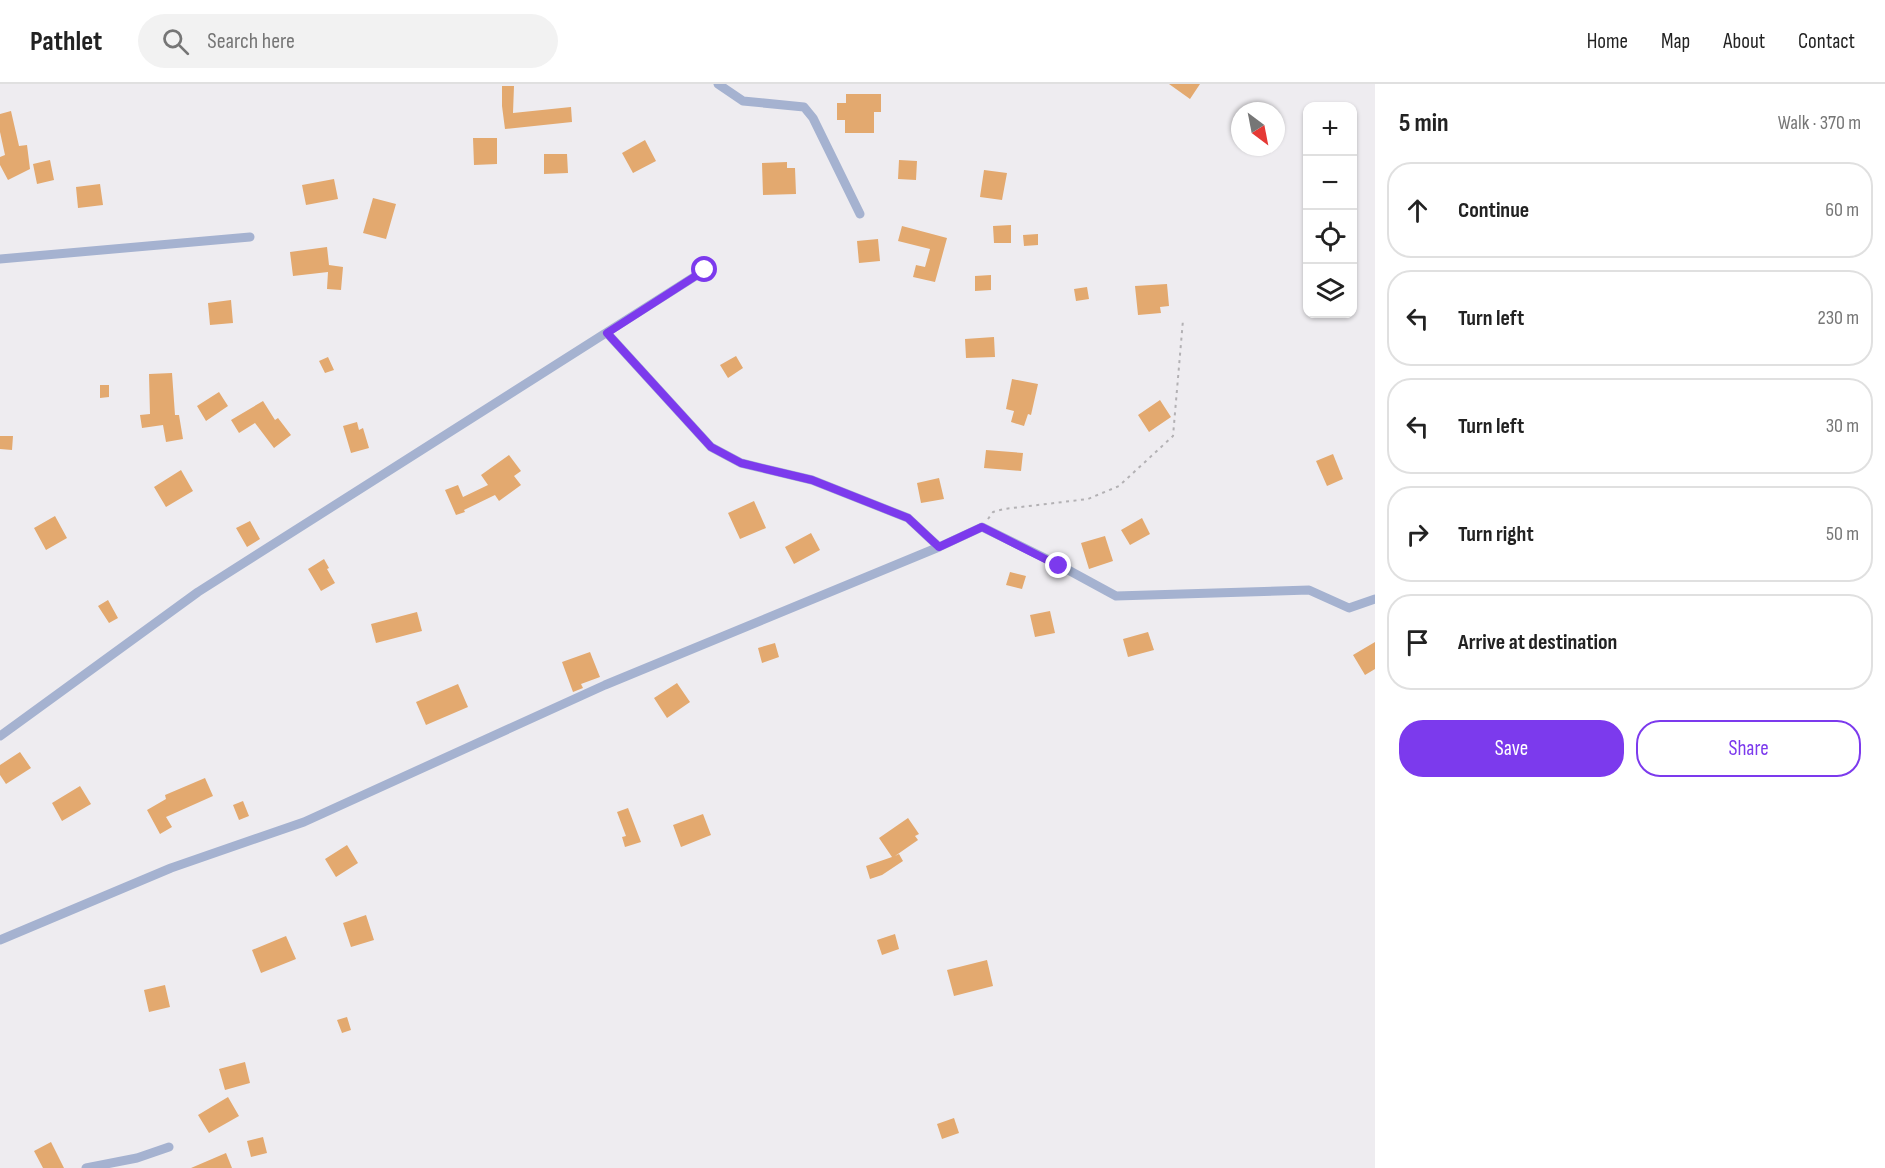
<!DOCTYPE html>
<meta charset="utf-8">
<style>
:root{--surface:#fff;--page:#f2f2f2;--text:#222;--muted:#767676;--line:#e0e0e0;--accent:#7c3aed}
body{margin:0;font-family:"Sofia Sans Condensed",sans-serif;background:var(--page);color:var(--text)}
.controls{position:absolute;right:18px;top:18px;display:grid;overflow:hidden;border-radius:12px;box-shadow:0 2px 4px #0004}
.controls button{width:54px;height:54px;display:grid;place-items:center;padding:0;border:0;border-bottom:2px solid var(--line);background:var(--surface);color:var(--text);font:30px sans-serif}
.compass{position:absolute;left:1231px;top:18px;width:54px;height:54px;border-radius:50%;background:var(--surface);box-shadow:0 2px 4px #0004;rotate:148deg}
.stop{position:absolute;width:18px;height:18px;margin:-14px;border:4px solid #7c3aed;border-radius:50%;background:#fff}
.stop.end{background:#7c3aed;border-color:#fff;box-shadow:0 2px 6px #0008}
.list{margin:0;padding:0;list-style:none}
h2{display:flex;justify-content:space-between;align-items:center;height:78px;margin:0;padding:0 24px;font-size:26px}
h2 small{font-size:20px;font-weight:400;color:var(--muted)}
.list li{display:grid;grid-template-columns:39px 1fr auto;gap:18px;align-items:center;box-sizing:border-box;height:96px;margin:0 12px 12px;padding:0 12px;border:2px solid var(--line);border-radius:24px}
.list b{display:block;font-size:22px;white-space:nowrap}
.list em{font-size:20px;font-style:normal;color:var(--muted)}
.actions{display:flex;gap:12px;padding:18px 24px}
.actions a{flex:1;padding:14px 0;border:2px solid var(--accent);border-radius:24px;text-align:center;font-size:21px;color:var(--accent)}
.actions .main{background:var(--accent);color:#fff}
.icon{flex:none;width:33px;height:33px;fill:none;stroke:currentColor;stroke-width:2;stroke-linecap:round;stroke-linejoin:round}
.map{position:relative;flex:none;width:1375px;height:1084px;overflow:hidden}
header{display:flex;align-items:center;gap:36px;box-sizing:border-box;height:84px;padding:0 30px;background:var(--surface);border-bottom:2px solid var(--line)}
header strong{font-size:28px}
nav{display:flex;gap:33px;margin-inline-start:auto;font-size:21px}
.search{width:420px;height:54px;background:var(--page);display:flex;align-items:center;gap:15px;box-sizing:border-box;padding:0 21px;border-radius:33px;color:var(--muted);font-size:22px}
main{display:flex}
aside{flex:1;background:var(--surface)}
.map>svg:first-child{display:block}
.building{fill:#e3a96f}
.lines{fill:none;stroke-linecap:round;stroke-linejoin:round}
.path{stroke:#b3b1b4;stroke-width:2;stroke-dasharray:3 4.5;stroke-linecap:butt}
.minor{stroke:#a5b2d0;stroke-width:9}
.route{stroke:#7c3aed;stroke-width:8}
</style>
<header>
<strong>Pathlet</strong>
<div class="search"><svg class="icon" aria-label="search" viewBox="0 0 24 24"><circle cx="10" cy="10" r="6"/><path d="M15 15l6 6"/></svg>Search here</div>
<nav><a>Home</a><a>Map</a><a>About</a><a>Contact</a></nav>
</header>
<main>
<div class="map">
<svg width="1375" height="1084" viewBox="0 0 1375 1084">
<rect width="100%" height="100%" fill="#eeecf0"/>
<path class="building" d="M1169 0H1200L1190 15Z
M502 2H514L513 29 571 23 572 38 505 45 502 22Z
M846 10H881V28H874V49H845V36H837V19H846Z
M11 27 19 62 27 61 30 85 8 96 0 81V73L5 71 0 48V30Z
M473 54H497V80L474 81Z
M645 56 656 77 633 89 622 69Z
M544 70H567L568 89 544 90Z
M50 76 54 96 37 100 33 80Z
M899 76 917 77 916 96 898 95Z
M787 78V84H795L796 110 763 111 762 79Z
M984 86 1007 89 1002 116 980 113Z
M334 95 338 115 306 121 302 101Z
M100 100 103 121 78 124 76 103Z
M373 114 396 120 386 155 363 149Z
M1011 141V159H994L993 142Z
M902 142 947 154 935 198 913 193 916 181 925 183 930 165 898 157Z
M1038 150V161L1024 162 1023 151Z
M878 155 880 177 859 179 857 157Z
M327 163 329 181 343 183 341 206 327 205 328 188 293 192 290 168Z
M991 191V206L975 207V192Z
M1167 200 1169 222 1160 223 1161 229 1138 231 1135 202Z
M1087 203 1089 215 1076 217 1074 205Z
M231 216 233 239 210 241 208 219Z
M994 253 995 273 966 274 965 255Z
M736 272 743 284 728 294 720 281Z
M328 273 334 286 325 289 319 277Z
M172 289 175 331H179L183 355 166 358 163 341 142 344 140 331 150 330 149 290Z
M1012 295 1038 300 1031 331 1028 330 1024 342 1011 338 1014 327 1006 325Z
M100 301H109V313L100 314Z
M219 308 228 322 206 337 197 322Z
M1160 316 1171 333 1149 348 1138 331Z
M263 317 275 336 278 334 291 351 274 364 255 339 239 349 231 336Z
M357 338 359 346 363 344 369 364 351 369 343 342Z
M0 352H13L12 366 0 365Z
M986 366 1023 369 1021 387 984 384Z
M1333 370 1343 395 1327 402 1316 377Z
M509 371 521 387 514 392 521 401 499 417 495 411 464 426 465 428 456 431 445 406 458 401 463 413 488 401 481 391Z
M181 386 193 407 166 423 154 403Z
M939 394 944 415 921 419 917 399Z
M754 417 766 444 740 455 728 429Z
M55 432 67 454 46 466 34 444Z
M1142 434 1150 450 1130 461 1121 446Z
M250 437 260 455 247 463 236 444Z
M811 449 820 466 794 480 785 463Z
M1105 452 1113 477 1089 485 1081 459Z
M324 475 329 484 327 485 335 499 321 507 308 485Z
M1010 488 1026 492 1022 505 1006 501Z
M108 516 118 534 109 539 98 522Z
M1050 527 1055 549 1035 553 1030 531Z
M417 528 422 547 376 559 371 540Z
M1148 548 1154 566 1128 573 1123 555Z
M1375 558V585L1365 591 1353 571Z
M775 559 779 573 762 579 758 564Z
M590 568 600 593 581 600 583 604 573 608 562 578Z
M677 599 690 618 667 634 654 614Z
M458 600 468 623 426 641 416 618Z
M20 668 31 684 6 700 0 691V681Z
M205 694 213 712 166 733 172 743 160 750 147 726 166 715 165 711Z
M80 702 91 720 62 737 52 719Z
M243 717 249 732 239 736 233 721Z
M628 724 641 758 625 763 622 753 626 752 617 728Z
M703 730 711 751 681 763 673 741Z
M908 734 919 750 915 752 918 756 895 772 899 770 903 777 882 791 870 795 866 782 892 773 879 754Z
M347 761 358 779 336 793 325 775Z
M366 831 374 856 351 863 343 839Z
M895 850 899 865 882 871 877 856Z
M286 852 296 875 261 889 252 866Z
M987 876 993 902 954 912 947 886Z
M165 901 170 923 149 928 144 906Z
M347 933 351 946 342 949 337 936Z
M245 978 250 999 225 1006 219 985Z
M228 1013 239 1032 209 1049 198 1031Z
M954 1034 959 1049 942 1055 937 1040Z
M263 1053 267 1069 251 1073 247 1057Z
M51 1058 64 1084H43L34 1067Z
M226 1069 232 1084H191Z"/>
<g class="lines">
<path class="path" d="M988 435 993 428 1004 425 1088 415 1119 402 1173 352 1183 236"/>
<path class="minor" d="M718 0 743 17 804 23 813 34 860 130
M0 175 250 153
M607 249 711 363 741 379 812 396 908 434 939 463
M0 652 198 508 705 186
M0 856 171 784 304 738 605 601 939 463 982 443 1059 481 1116 512 1309 506 1349 524 1375 515
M86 1084 137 1074 169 1063"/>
</g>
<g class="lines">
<path class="route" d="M705 186 607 249 711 363 741 379 812 396 908 434 939 463 982 443 1059 482"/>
</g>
</svg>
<div class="controls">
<button>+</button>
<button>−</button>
<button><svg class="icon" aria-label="locate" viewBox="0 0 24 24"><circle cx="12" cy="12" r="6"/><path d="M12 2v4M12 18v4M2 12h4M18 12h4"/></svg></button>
<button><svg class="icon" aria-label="layers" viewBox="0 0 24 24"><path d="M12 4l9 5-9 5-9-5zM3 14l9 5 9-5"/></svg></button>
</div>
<svg class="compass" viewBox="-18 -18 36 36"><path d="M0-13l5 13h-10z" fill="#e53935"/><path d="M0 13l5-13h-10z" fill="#767676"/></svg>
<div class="stop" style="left:705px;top:186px"></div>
<div class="stop end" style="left:1059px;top:482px"></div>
</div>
<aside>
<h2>5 min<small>Walk · 370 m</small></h2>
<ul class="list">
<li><svg class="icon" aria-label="ahead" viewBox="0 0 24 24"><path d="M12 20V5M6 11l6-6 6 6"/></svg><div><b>Continue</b></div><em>60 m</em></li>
<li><svg class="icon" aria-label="left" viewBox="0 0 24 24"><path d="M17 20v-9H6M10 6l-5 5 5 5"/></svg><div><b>Turn left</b></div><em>230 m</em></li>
<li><svg class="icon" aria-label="left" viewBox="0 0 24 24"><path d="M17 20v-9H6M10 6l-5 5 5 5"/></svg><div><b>Turn left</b></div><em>30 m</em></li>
<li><svg class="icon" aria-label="right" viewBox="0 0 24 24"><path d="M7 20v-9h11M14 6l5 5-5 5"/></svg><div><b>Turn right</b></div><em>50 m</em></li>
<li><svg class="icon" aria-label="arrive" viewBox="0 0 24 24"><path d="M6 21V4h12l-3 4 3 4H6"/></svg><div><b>Arrive at destination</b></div></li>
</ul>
<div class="actions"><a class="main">Save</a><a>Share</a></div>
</aside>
</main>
